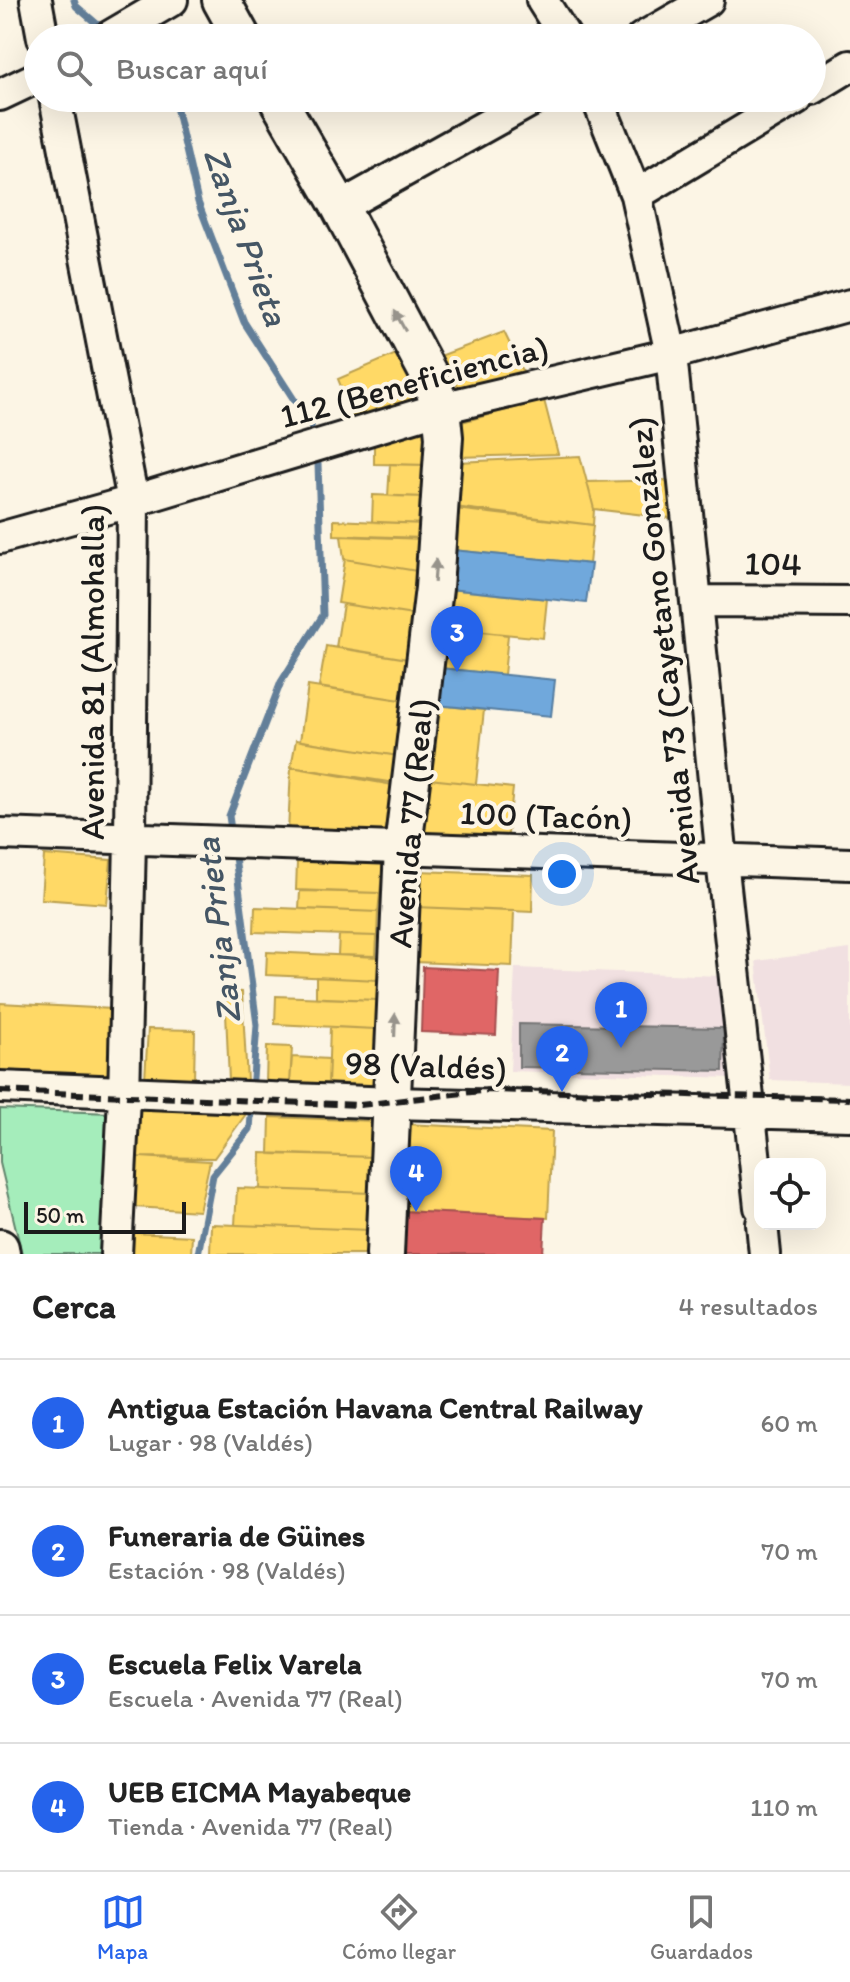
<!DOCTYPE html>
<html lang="es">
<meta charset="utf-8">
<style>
:root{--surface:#fff;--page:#f6f6f6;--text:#222;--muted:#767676;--line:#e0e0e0;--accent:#2563eb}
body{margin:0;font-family:Itim,sans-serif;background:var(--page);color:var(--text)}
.controls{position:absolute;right:24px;bottom:24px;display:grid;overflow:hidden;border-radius:16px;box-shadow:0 8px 32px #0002}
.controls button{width:72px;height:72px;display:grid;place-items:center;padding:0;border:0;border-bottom:2px solid var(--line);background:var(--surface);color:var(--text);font:40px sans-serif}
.scale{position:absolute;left:24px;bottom:20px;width:162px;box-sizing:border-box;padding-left:8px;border:4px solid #1c1c1c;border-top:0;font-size:22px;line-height:28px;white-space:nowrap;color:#1c1c1c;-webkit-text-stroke:6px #fcf5e5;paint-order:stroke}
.you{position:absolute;left:562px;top:874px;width:28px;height:28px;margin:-20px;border:6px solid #fff;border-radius:50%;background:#1a73e8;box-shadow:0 0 0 12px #1a73e833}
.badge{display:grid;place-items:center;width:52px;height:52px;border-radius:50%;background:var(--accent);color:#fff;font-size:26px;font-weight:700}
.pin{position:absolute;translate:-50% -66px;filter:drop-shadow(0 2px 4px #0008)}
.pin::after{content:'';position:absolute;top:42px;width:28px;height:24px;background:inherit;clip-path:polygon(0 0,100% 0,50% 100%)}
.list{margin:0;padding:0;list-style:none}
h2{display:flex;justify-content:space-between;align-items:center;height:104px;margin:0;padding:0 32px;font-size:34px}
h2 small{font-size:26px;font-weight:400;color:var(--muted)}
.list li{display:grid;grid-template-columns:52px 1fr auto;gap:24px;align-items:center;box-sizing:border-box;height:128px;padding:0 32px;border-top:2px solid var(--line)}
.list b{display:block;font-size:30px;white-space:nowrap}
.list p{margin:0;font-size:26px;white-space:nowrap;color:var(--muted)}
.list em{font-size:26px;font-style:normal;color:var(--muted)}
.icon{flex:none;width:44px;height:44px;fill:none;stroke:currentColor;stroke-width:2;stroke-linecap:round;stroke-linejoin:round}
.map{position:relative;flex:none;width:850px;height:1254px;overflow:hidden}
.search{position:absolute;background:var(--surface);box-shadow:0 8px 32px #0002;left:24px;right:24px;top:24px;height:88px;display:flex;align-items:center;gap:20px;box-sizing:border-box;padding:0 28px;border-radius:44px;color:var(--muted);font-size:30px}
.sheet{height:616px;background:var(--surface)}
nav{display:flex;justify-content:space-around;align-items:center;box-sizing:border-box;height:112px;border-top:2px solid var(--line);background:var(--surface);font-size:22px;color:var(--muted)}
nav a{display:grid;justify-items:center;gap:4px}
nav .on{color:var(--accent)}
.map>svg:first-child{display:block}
.built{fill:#f1e0e1}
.green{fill:#a5edbb;stroke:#60846c;stroke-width:2}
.homes{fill:#ffd966;stroke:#bba050;stroke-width:2}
.shops{fill:#e06666;stroke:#a55050;stroke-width:2}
.schools{fill:#6fa8dc;stroke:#567ea2;stroke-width:2}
.industry{fill:#999;stroke:#747474;stroke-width:2}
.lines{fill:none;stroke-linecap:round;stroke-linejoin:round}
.stream{stroke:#637f99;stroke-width:7}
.minor-casing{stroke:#1c1c1c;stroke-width:36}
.major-casing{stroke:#1c1c1c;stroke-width:42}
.minor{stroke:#fcf5e5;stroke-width:30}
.major{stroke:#fcf5e5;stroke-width:36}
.rail{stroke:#1c1c1c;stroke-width:6;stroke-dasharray:12 6;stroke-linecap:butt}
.oneway{fill:#97938b}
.labels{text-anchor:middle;stroke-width:8;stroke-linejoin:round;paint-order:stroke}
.street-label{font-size:34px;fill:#1c1c1c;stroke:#fcf5e5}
.water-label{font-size:36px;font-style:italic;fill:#455665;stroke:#fcf5e5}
</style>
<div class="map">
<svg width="850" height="1254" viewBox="0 0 850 1254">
<rect width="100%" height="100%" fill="#fcf5e5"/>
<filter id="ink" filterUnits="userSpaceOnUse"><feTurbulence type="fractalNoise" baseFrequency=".0125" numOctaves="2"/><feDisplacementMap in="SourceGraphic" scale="16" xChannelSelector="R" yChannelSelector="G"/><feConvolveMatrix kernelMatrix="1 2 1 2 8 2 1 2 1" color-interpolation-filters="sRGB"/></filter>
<g filter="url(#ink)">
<path class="built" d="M850 949V1083L770 1080 756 961Z
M515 968 721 976 733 1078 510 1071Z"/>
<path class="green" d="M0 1109 112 1113 107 1254H22L0 1163Z"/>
<path class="homes" d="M504 332 525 375 460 390 440 356Z
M403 351 423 399 357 426 338 379Z
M544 400 558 454 457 457 458 423Z
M428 428 427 465 374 464V444Z
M580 456 594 509 593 525 455 507 458 462Z
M390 464 427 465 426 497 388 496Z
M674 480 679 519 594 509 587 482Z
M373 495 426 497 425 524 372 522Z
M455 509 593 525 589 564 453 550Z
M334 520 425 524 424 538 334 535Z
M341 536 425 539 423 572 344 559Z
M345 559 423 572 419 616 338 603Z
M449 589 547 599 543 638 445 628Z
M343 604 419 616 414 660 336 647Z
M445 628 508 635 504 675 440 668Z
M326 646 414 660 407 701 319 687Z
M308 686 407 701 399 756 300 741Z
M437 705 484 710 476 784 429 779Z
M296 740 399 756 395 783 291 767Z
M291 767 393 785 384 837 288 833Z
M429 779 513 788 507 843 423 834Z
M44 855 111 860 107 904 41 899Z
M297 862 383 864 380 893 296 890Z
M418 871 533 875 532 912 416 907Z
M300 891 380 893 378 912 299 909Z
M255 907 378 912 377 936 254 932Z
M416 907 514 911 512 966 414 962Z
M339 935 377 936 376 956 338 955Z
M267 952 379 957 378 980 266 975Z
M316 977 378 980 377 1000 316 998Z
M225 991 242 992 247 1081 229 1080Z
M276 996 377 1000 376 1029 275 1024Z
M0 1003 113 1009 110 1079 0 1073Z
M330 1027 376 1029 374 1088 328 1086Z
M148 1029 195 1030 194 1081 145 1079Z
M267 1046 292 1047 290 1084 266 1083Z
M292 1057 329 1059 328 1086 290 1084Z
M140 1109 246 1114 214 1158 137 1157Z
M270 1117 374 1121 373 1157 269 1154Z
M405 1124 552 1131 548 1218 401 1211Z
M261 1153 373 1157 371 1193 260 1189Z
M137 1157 210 1161 199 1211 134 1207Z
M237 1188 371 1193 370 1230 235 1225Z
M211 1224 370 1230 369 1254H210Z
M133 1233 192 1236 191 1254H132Z"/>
<path class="shops" d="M423 967 499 971 496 1035 421 1032Z
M401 1211 545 1218 543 1254H399Z"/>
<path class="schools" d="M453 550 591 564 586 603 449 589Z
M440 668 555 680 551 716 437 705Z"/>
<path class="industry" d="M519 1024 724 1028 723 1071 519 1067Z"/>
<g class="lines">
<path class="stream" d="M74 0 76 6 105 31
M174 98 198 202 244 322 311 426
M232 836 229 816 281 682 323 615 318 464
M234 849 257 1025 252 1091
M198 1254 213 1175 250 1129 252 1103"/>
<defs>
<path id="minor" d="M36 0 43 38
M542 0 566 38
M107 38 172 0
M642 38 708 0
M812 89 850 66
M0 95 38 77
M55 98 133 501 130 840 124 1097 116 1254
M597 98 636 195 671 354 722 860 760 1207
M636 195 797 98
M340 207 536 98
M0 538 133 501 441 408 671 354 850 305
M696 601 850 602
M0 834 850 864
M0 1087 392 1103 850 1115
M762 1224 765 1254"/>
<path id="major" d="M221 0 242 38
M277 98 340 207 428 373 441 408 444 437 434 588 403 848 385 1254
M0 1248 1 1254"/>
</defs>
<use href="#minor" class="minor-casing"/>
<use href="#major" class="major-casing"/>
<use href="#minor" class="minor"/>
<use href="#major" class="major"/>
<path class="rail" d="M0 1091 360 1105 489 1090 850 1099"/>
</g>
<defs><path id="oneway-solid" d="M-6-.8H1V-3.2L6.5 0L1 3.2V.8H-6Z" transform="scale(2)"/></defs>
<g class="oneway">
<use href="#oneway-solid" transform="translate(400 321) rotate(-118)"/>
<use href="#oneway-solid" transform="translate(435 571) rotate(-86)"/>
<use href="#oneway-solid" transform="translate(395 1025) rotate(-88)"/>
</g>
</g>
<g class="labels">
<g class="street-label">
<text transform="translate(414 381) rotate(-15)" y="12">112 (Beneficiencia)</text>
<text transform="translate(773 563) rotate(1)" y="12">104</text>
<text transform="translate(663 651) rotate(-96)" y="12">Avenida 73 (Cayetano González)</text>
<text transform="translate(92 672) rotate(-90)" y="12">Avenida 81 (Almohalla)</text>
<text transform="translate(546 815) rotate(2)" y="12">100 (Tacón)</text>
<text transform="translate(410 823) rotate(-85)" y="12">Avenida 77 (Real)</text>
<text transform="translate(426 1065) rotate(2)" y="12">98 (Valdés)</text>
</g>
<g class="water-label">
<text transform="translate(247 236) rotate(70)" y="13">Zanja Prieta</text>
<text transform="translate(217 931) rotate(-97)" y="13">Zanja Prieta</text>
</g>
</g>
</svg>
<div class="controls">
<button><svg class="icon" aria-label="locate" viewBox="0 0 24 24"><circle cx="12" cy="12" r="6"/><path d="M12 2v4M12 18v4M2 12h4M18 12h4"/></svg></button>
</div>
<div class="scale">50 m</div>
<div class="you"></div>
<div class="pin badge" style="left:621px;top:1048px">1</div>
<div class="pin badge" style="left:562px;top:1092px">2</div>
<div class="pin badge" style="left:457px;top:672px">3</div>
<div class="pin badge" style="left:416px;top:1212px">4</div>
<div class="search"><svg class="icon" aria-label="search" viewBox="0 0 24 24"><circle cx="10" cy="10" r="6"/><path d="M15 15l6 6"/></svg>Buscar aquí</div>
</div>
<section class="sheet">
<h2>Cerca<small>4 resultados</small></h2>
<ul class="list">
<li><span class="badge">1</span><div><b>Antigua Estación Havana Central Railway</b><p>Lugar · 98 (Valdés)</p></div><em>60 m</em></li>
<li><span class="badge">2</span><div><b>Funeraria de Güines</b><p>Estación · 98 (Valdés)</p></div><em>70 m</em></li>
<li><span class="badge">3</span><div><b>Escuela Felix Varela</b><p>Escuela · Avenida 77 (Real)</p></div><em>70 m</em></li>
<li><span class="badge">4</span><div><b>UEB EICMA Mayabeque</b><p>Tienda · Avenida 77 (Real)</p></div><em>110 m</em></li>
</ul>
</section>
<nav>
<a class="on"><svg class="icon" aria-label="map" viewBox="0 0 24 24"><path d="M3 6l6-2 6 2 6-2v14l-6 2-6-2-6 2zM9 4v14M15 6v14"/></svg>Mapa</a>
<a><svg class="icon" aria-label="directions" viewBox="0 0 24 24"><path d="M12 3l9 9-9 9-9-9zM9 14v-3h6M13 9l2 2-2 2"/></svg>Cómo llegar</a>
<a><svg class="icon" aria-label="saved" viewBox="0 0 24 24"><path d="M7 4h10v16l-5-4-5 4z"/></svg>Guardados</a>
</nav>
